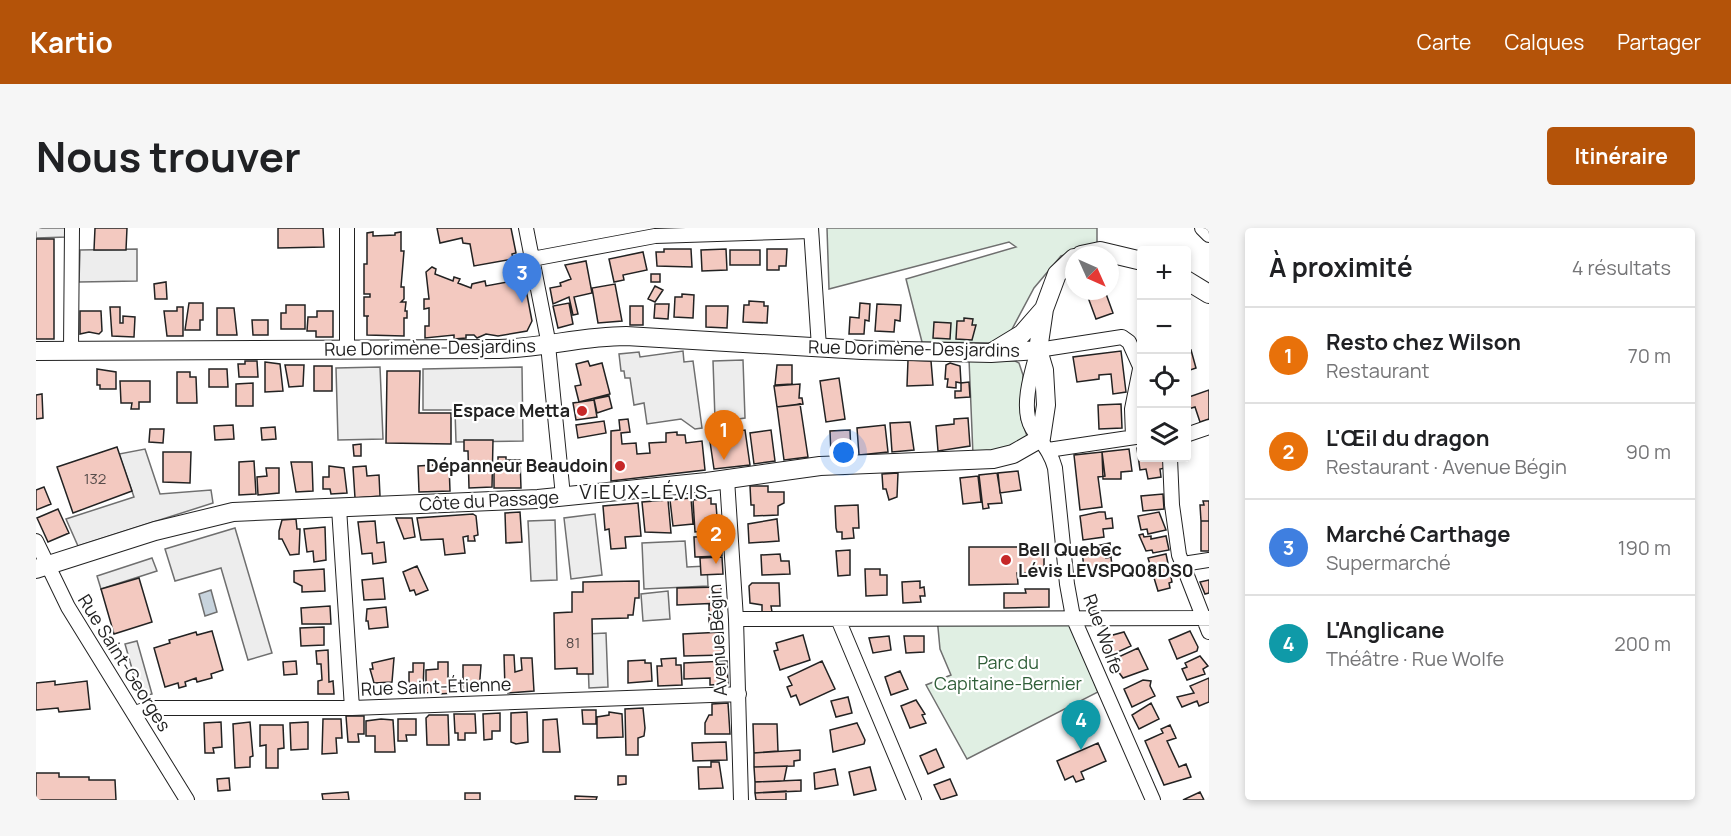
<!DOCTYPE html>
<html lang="fr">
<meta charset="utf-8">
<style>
:root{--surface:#fff;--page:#f6f6f6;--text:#202124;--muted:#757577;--line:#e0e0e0;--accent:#b45309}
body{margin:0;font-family:Manrope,sans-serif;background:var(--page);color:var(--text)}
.controls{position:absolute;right:18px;top:18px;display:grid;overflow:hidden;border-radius:6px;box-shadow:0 3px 9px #0003}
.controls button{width:54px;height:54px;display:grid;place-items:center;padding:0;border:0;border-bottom:2px solid var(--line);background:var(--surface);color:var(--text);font:30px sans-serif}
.compass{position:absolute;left:1029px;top:18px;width:54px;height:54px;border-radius:50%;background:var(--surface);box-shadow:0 3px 9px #0003;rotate:135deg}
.you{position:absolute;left:808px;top:225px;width:21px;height:21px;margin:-15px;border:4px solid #fff;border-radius:50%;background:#1a73e8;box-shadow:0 0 0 9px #1a73e833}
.badge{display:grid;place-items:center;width:39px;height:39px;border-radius:50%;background:var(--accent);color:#fff;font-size:20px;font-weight:700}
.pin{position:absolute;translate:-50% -50px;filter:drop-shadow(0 2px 3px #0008)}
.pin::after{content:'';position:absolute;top:32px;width:21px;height:18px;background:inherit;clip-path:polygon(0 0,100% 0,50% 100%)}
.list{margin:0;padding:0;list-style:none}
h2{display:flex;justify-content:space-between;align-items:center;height:78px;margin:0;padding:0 24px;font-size:26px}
h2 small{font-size:20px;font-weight:400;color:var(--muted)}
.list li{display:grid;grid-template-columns:39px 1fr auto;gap:18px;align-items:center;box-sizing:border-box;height:96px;padding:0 24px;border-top:2px solid var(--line)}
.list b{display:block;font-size:22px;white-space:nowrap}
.list p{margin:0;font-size:20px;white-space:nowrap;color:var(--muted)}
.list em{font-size:20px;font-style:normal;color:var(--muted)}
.icon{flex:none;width:33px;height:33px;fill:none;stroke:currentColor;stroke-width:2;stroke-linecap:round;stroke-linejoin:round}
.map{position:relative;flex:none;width:1173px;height:572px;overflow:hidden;border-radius:6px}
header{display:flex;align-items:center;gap:36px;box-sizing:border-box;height:84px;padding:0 30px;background:var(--accent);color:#fff}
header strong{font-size:28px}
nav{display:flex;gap:33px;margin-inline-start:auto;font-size:21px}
.intro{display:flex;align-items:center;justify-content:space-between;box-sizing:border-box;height:144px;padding:0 36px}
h1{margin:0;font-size:42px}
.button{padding:15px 27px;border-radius:6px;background:var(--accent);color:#fff;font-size:21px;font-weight:700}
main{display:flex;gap:36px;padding:0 36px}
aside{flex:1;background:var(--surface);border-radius:6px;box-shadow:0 3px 9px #0003}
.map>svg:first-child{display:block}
.green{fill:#e0efe3;stroke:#6f6f6f;stroke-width:1.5}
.parking{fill:#ededed;stroke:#6f6f6f;stroke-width:1.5}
.water{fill:#c7d3dd;stroke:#6f6f6f;stroke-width:1.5}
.building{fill:#f3c9c0;stroke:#222;stroke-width:1.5}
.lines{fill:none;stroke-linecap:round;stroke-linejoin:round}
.minor-casing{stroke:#222;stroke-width:16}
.major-casing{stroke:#222;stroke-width:20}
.minor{stroke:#fff;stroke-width:14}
.major{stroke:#fff;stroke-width:18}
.poi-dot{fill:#c62828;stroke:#fff;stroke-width:2}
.labels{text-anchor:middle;stroke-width:4.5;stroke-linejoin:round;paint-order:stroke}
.number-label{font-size:15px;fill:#564c4a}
.street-label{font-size:18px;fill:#222;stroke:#fff}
.poi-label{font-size:18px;font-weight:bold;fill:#222;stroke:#fff;text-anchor:end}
.park-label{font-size:18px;fill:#2f5e38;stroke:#fff}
.neighbourhood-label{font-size:20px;letter-spacing:1.5px;fill:#222;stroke:#fff}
</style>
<header>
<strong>Kartio</strong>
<nav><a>Carte</a><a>Calques</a><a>Partager</a></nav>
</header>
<div class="intro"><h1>Nous trouver</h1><a class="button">Itinéraire</a></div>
<main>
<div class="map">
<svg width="1173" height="572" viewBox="0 0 1173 572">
<rect width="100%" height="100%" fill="#fff"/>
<path class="green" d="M791 0H1061V18L1025 28 998 60 975 103 959 115 886 114 870 51 980 19 973 14 793 61Z
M933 131 979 133 983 135 987 147 985 191 992 211 985 218 937 227Z
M901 389H1036L1042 412 1062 464 931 531 890 457 915 447 904 421Z"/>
<path class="parking" d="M0 0H31V9L0 10Z
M101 21V53L43 54 44 22Z
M647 123 648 134 657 133 666 200 659 201 645 191 611 196 608 175 598 177 594 150H589L588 143H585L583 126 603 124 604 129Z
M707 132 709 190 688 193V191H679L677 133Z
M344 139 347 211 302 212 300 140Z
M486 139 487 213 420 214 419 182H387V141Z
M109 221 124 266 175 262 177 275 42 318 30 291 98 269 83 226Z
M559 286 566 347 535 351 528 290Z
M519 292 521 352 495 353 492 293Z
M199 300 236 425 212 432 185 340 139 353 129 321Z
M649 313 651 339 671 338 672 358 608 361 606 315Z
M116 330 121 343 65 361 61 348Z
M632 363 634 391 607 393 605 366Z
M570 405 572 459 553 460 551 406Z
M101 413 116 466 104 469 89 416Z"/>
<path class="water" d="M175 362 181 384 169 388 163 366Z"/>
<path class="building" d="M59 0H91L90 22H58Z
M242 0H287L288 19 242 20Z
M401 0H475L480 25 476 26 477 31 438 38 434 16 427 15 426 10 404 15Z
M337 4V8L359 7V5L365 4V23H368L365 59H368V71L365 74H370L369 83H371V90H368V108L331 107V88H333H328V69H334V66H328V36H331V5Z
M0 11H18V111H0Z
M628 21H655L656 39 621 38 620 24H628Z
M690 21 691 42 666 43 665 22Z
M731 21H751L750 38H743V42H731Z
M694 22H724V37H694Z
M607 24 611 42 587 47 588 52 578 54 573 31Z
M550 33 556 65 538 69 542 86 537 87 533 69 517 76 514 60 525 58 524 55 535 51 529 37Z
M396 39 400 41 399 46 417 53 418 49 424 51 422 55 435 60 436 56 449 53 450 58 488 51 496 93 491 103 462 108 450 106 441 110 438 107H430V110L418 111V107L389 110V98H393V80L388 81V71H393L390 44Z
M615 46H624V54H615Z
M130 54 131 71H119L118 56Z
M579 56 586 93 562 95 556 60Z
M619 58 627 62 619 74 612 71Z
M1069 63 1077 85 1060 91 1050 64Z
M646 66 658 67 657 90 638 89 639 69H646Z
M713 73 728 74V78H732L731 95 707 94 708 77H713Z
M153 75H167V92H164V102H149Z
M533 75 537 96 522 100 517 78Z
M824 75 834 76 833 93 829 92 828 106H813L814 89 823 90Z
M619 76H633L632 91 618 90Z
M841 76 865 77 864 93 859 92 858 104 839 103Z
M250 77H269V101H245V85H250Z
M594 78H607V97H594Z
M670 78H692L691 100 670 99Z
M74 79H84V95H87V88L99 89 98 109 76 108Z
M141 79H147V108H131L128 83H141Z
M181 80H198L201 107H181Z
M44 83H65L66 103 63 106 53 104 44 106Z
M281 83H297V109H280V103H271L272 89H281Z
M928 90 937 91 936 97H940L936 112 920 111 921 93H928Z
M216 92H232V107H217Z
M898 94 915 95 914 111 897 110Z
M1155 122 1160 140 1151 143 1150 148V124Z
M1085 123 1090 164 1077 166 1075 146 1063 147V151L1041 154 1037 129Z
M872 132 895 133 897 157 871 158Z
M209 133H221L222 149H203L202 136H209Z
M552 133 554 138 566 135 574 166 543 174 539 158 545 157 540 136Z
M229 134 244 136 247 163 229 164Z
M914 135 924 138 925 155 920 154V160L911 159 912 151H909L910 137Z
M249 137H268L267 158 253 159Z
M741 137H756V156L739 157Z
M278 138H296V163H278Z
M61 141 80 144V161H64V157H61Z
M173 141H191L192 159H173Z
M351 143H384L383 185H415V216L350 215Z
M141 144H154V149H160L161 175H141Z
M803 150 809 191 790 194 784 153Z
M84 153H114V174H103V181H95L96 175H85Z
M933 154 934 169 919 170V163H925V155Z
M217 155V178H200V156Z
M764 156 763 170H766L767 176 741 179 738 158Z
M1173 162V191L1164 194 1159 179 1152 181 1150 170Z
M6 166 7 190 0 191V167Z
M573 168 576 180 561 185 558 171Z
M558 172 561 189 540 192 537 175Z
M764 176 772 229 748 232 741 179Z
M1085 176 1086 200 1063 201 1062 177Z
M932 190 934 218 902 223 900 198 918 196V191Z
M592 191 594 204 585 205 586 216 600 215 601 226 614 225 613 215 630 214V205L641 204V207H649L650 215 666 213 669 242 575 253V203L584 202 583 192Z
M568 193 570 205 542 210 540 197Z
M874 194 878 222 856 224 854 195Z
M197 197 198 211 179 212 178 198Z
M849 197 852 224 823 227 821 200Z
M239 199 240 211 226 212 225 200Z
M114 201H128L127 215 113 214Z
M709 202 714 237 678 241 673 207Z
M735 202 739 233 718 236 714 205Z
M814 202 815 226 795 227 794 203Z
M428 212H457L456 259 433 260 432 223H428Z
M325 216V228H318L317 217Z
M81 219 96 263 37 285 21 239Z
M1106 219V230H1127L1129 240 1124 241 1125 249 1112 251 1110 241 1104 242 1101 220Z
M1093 221 1096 243 1085 244V251H1067L1066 224Z
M127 224H155L154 255 127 254Z
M1066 224 1069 248 1062 249 1066 279 1044 282 1038 227Z
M462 229H470V232H484L485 260H458V235H462Z
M218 233 220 266 203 267V234Z
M255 234H276L277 263 260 264Z
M413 236 414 263 383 264 382 238Z
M293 238 308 240 311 265 295 266 294 261H287V249H293Z
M330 238 331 248 343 247 344 268 319 270 317 239Z
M230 240H243V265L222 267 221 249 231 248Z
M982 243 985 262 964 265 962 245Z
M862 245 861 269 853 272 850 261H847L846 246Z
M961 245 966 275 952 276 953 280 947 281 943 247Z
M942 248 945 274 927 276 924 250Z
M714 258H732V264H748V275L742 278V287L718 288V277H715Z
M8 259 15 276 0 282V262Z
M1127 266 1128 281 1107 283 1105 268Z
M655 270 657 296 637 298 634 272Z
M675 270V276H680L682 302 659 304 657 272Z
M632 272 635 305 609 304 606 274Z
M1167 273H1173V293H1165L1164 277H1168Z
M602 275 605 308 589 309 590 320 575 321 573 301 569 302 567 278Z
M822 277 823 300H817L818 310 806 311V304H801L800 300 799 278Z
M22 281 33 305 12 314 1 290Z
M484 284 486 314 470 315 469 285Z
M1063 284H1069L1070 291 1076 290 1077 300 1067 301 1068 309 1047 312 1044 288Z
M1123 284 1130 302 1112 306 1111 301 1105 302 1102 288Z
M437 286 440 288 442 307 438 308 439 313H432V308L427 309 429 325 409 327 407 311 385 312 381 290Z
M360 290H376L379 309 368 311Z
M260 291 261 301H264L263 326 254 327 246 311H243V303L246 292Z
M741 291 743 313 713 315 712 296Z
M339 293 341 315 348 314 350 334 337 336 336 325 326 326 322 294Z
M1165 293H1173V323H1165Z
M289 299 290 332 278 334 277 323 271 324 268 301Z
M1107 306 1108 309 1115 308V311L1130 308 1133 322 1117 325 1116 322 1110 323 1103 307Z
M685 308 686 328 659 329 658 309Z
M1074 315 1075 325H1069L1070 330 1075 329 1076 338 1048 342 1046 321Z
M933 319H1008V345H981L982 356 933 357Z
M814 322V347L802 348 800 323Z
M744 326 745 333H753L754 346 726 347 725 327Z
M1130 326 1136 354 1133 355 1134 360 1122 363 1112 330Z
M686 329 687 346 665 347 664 330Z
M381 338 392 362 380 367 378 362 374 363 367 344Z
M288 341 289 363 266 364V358L258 354V343Z
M829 341H844V347H851V367L830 368Z
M103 350 116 394 78 406 65 361Z
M347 350 349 371 328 372 326 352Z
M1173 352V365L1169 366 1164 354Z
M603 353V370H599L597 387H592V390L556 391 557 446H541V440L519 441 518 385 536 384V364H547V354Z
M884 353V360L888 359 889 368H884L885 374 867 375 866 354Z
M716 355H743L744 378H735L736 384H726V377L714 375 713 358Z
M685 359V375L641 377V360Z
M989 361H1013V379L968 380V365H990Z
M686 376V395H673V377Z
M294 378 295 396H266L265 380Z
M350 379 352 399 333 401 332 393H330L331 381Z
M288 399V417L265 418 264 400Z
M176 403 187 442 175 446 176 450 161 454 160 450 149 454 150 458 143 460 142 455 129 459 118 420 134 415 133 412 160 404 161 407Z
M1154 403 1162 419 1161 423 1141 431 1133 412Z
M687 404 688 427 648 428 647 406Z
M1071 404 1073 408 1088 404 1095 418 1073 428 1063 407Z
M767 407 774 432 744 442 738 423 742 422 740 415Z
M853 408 855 422 837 425 833 410Z
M868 408H888V424L870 425Z
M1102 420 1112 441 1087 450 1078 438 1081 437 1078 431Z
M292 422 293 454 297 453 298 466H282V453L286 452 285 436H281L280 423Z
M468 427H478L479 444 486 442 485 430H496L498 463 472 465V461H469Z
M1164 428 1172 438 1167 441 1169 446 1151 452 1146 441 1151 439 1149 435Z
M358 430 356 454 338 455 334 441H337L336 435Z
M640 430V437H645L646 457 622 458 621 438H626L625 431Z
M609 432V435H615L616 453 592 455V433Z
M260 433 261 446 248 447 247 434Z
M691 433 692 456 674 457V450L648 451V435Z
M786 433 799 461 764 477 760 467 755 469 751 459 756 457 752 449Z
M402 434H412V450H417L418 465 403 466V463L390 465V442L402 441Z
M377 435H388L387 463 373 464V444H377Z
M427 437H445L443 463H427Z
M864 443 872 461 855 467 849 449Z
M1173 450V474L1163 478 1161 473 1146 479 1141 469 1158 465 1154 458Z
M1107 452 1115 453 1114 458 1119 468 1096 479 1088 461Z
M19 453V457L51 453 54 481 23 484 22 480 0 482V455Z
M812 469 816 485 800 489 795 473Z
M880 472 889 486 886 487 890 495 874 500 865 478Z
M692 475 694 506H669V495L673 487H676V476Z
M1115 475 1123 491 1103 501 1096 487Z
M607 480 609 500 608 508 602 510V527H590L589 481Z
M546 482H560V496H547Z
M491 484 492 514 480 516 475 514V485Z
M573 484 586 486 587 509 561 510V489L573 487Z
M464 485V503H456V511L448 512 447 486Z
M418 486H439L440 505H429V512H422V505H419Z
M393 487H412L413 517H391L390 490Z
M310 488H328V506H322L323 514H312Z
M287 491H305L306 510H300L301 525 286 526Z
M345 491 357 492 359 524H339V508H330V493Z
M362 491H380V507H370L371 513H362Z
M521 491 524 524H507V492Z
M185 494 186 519 177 520 178 525H169L168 495Z
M214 494 217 528 214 529V539L199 540 197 496Z
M272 494V521L255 522 254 495Z
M821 495 829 512 828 516 797 524 794 502Z
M717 496H741L742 523 718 525Z
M224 497H247L248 520 242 521V540H230V517L224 518Z
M1134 497 1140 510 1131 513 1143 539 1150 536 1155 549 1128 557 1109 513 1127 505 1125 501Z
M690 514 691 532 657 533 656 515Z
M1062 515 1070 533 1045 544 1048 551 1040 554 1037 548 1029 552 1021 533Z
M900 521 908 539 892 546 884 528Z
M764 522V532L758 533V538L718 539V525Z
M675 534H683L687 560 663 561 662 539H675Z
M751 538 748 553 719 554 718 539Z
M834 539 840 562 818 567 813 544Z
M799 541 802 557 779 561 778 545Z
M0 545H23V549H53V552H79L80 572H0Z
M582 548H590V556L582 557Z
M193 550 194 562 182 563 181 551Z
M914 551 921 567 905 572 898 557Z
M765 552V563L719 565V554Z
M750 563V572H720L719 565Z
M312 564 313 572H287L286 566Z
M1164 564 1168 572H1147Z
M429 565H444V572H429Z
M539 568 561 569 560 572H539Z"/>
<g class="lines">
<defs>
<path id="minor" d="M311 0V121
M490 0 511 107 527 268
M775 0 783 119
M1166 0 1173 7
M496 31 619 8 775 3
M35 122 36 0
M1106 143 1093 114 1086 109 1002 122C996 143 984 180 996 200 1005 214 1015 224 1019 240L1031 356 1037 389 1117 572
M1150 207 1173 199
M1097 209 1096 181 1104 141
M1012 222 1106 208
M1134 230 1136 277 1143 327 1173 404
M691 251 700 391 705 572
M303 280 316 480
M0 313 32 379 151 572
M1147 336 1173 332
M700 391 1173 390
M802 391 878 572
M99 485 114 480H316L703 466"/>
<path id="major" d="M1045 27 1064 23 1106 33
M1150 52 1173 66
M0 123 463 121C506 120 547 108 590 108L826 122 955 125 1002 122
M958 123 986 106 1007 82
M0 341 119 303 197 284 502 271 671 254 784 238 957 231 977 226 1005 210 1010 177 1008 142 1002 122 1008 81 1021 46 1038 30"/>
</defs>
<use href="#minor" class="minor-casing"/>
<use href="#major" class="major-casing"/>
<use href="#minor" class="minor"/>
<use href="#major" class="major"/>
</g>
<g class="poi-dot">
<circle cx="546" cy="183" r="6"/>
<circle cx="584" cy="238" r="6"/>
<circle cx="970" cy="332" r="6"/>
</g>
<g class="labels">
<g class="number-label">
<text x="59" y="256">132</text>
<text x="537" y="420">81</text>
</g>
<g class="street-label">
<text transform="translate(394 120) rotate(-1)" y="6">Rue Dorimène-Desjardins</text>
<text transform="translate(878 121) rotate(1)" y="6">Rue Dorimène-Desjardins</text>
<text transform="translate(453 273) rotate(-3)" y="6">Côte du Passage</text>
<text transform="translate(1067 406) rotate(70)" y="6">Rue Wolfe</text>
<text transform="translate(682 412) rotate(-93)" y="6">Avenue Bégin</text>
<text transform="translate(88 435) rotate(58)" y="6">Rue Saint-Georges</text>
<text transform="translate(400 459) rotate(-2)" y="6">Rue Saint-Étienne</text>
</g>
<g class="poi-label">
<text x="534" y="189">Espace Metta</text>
<text x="572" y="244">Dépanneur Beaudoin</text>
<text x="982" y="328" text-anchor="start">Bell Quebec<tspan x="982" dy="21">Lévis LEVSPQ08DS0</tspan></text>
</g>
<g class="park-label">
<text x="972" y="441">Parc du<tspan x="972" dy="21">Capitaine-Bernier</tspan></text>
</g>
<g class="neighbourhood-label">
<text x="608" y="271">VIEUX-LÉVIS</text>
</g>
</g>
</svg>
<div class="controls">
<button>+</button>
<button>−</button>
<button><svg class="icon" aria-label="locate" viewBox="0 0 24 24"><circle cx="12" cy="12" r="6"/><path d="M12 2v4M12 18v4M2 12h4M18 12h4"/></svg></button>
<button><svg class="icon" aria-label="layers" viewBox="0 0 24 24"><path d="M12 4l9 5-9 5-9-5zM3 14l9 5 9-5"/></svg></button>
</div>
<svg class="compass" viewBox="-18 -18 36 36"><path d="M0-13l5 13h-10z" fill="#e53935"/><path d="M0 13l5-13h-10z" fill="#757577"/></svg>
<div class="you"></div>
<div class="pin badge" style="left:688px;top:232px;background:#e8710a">1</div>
<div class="pin badge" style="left:680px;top:336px;background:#e8710a">2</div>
<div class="pin badge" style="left:486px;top:75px;background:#3f7fe0">3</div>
<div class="pin badge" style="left:1045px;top:522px;background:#0f9aa8">4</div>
</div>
<aside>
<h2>À proximité<small>4 résultats</small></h2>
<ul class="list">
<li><span class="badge" style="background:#e8710a">1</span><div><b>Resto chez Wilson</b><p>Restaurant</p></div><em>70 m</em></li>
<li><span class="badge" style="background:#e8710a">2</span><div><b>L'Œil du dragon</b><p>Restaurant · Avenue Bégin</p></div><em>90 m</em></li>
<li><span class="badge" style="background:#3f7fe0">3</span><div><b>Marché Carthage</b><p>Supermarché</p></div><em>190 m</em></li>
<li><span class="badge" style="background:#0f9aa8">4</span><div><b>L'Anglicane</b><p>Théâtre · Rue Wolfe</p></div><em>200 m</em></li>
</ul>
</aside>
</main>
